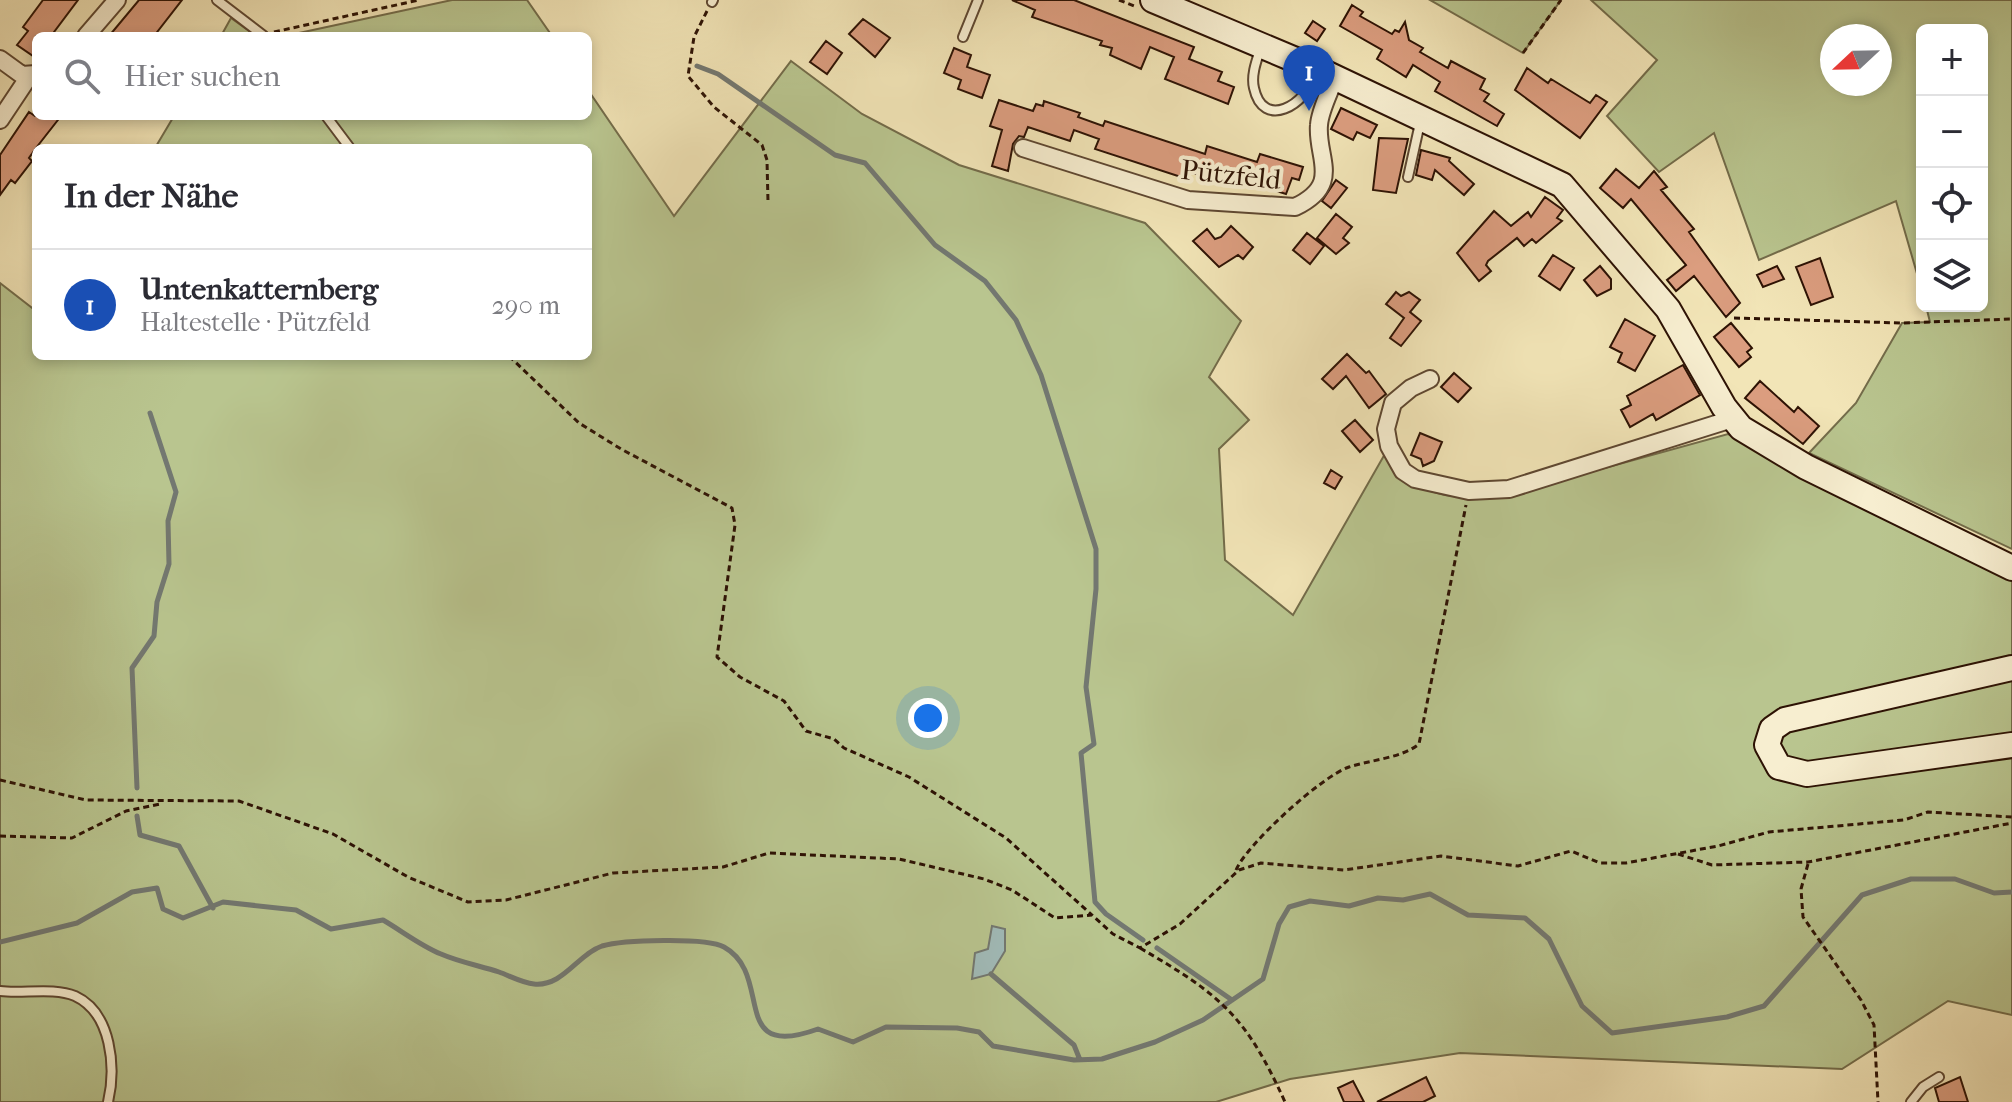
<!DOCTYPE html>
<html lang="de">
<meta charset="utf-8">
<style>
:root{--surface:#fff;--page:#f7f7f7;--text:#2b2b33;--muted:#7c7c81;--line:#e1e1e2;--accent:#8f2418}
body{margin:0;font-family:"IM FELL French Canon",serif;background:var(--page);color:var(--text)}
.controls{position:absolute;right:24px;top:24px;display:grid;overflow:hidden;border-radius:12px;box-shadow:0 4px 12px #0003}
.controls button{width:72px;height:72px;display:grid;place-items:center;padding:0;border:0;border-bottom:2px solid var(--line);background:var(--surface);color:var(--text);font:40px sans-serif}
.compass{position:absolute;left:1820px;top:24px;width:72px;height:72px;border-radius:50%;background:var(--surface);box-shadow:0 4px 12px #0003;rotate:248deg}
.you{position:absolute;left:928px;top:718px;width:28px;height:28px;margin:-20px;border:6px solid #fff;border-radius:50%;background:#1a73e8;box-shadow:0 0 0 12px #1a73e833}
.badge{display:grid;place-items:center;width:52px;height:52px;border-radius:50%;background:var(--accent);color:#fff;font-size:26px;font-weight:700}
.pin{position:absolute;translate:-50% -66px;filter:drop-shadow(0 2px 4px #0008)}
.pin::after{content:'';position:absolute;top:42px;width:28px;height:24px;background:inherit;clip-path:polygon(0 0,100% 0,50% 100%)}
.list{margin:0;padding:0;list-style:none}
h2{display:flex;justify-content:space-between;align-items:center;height:104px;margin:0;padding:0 32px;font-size:34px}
h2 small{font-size:26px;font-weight:400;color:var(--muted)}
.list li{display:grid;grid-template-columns:52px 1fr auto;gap:24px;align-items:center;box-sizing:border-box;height:112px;padding:0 32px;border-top:2px solid var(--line)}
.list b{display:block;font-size:30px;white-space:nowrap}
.list p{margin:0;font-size:26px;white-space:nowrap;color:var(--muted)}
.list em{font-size:26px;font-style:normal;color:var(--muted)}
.icon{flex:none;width:44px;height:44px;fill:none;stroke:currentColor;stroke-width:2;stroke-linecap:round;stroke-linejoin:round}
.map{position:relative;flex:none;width:2012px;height:1102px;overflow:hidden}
.search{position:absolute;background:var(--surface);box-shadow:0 4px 12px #0003;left:32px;top:32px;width:560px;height:88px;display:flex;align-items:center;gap:20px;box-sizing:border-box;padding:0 28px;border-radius:12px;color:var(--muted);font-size:30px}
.panel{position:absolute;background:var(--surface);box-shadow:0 4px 12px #0003;left:32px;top:144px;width:560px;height:216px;border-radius:12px}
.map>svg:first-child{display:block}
.green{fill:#b9c58f;stroke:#736c4a;stroke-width:2;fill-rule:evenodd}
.water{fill:#a1bcba;stroke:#737871;stroke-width:2}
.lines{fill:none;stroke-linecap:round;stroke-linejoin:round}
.stream{stroke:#737871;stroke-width:5}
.building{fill:#db9d7f;stroke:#2d1204;stroke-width:2}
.lane-casing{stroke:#5e4731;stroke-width:12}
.street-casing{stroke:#5e4731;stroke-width:20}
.secondary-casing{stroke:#2d1204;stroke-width:28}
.path{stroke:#2d1204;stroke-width:3;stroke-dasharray:6 4;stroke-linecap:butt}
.lane{stroke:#f7eed0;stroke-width:8}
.street{stroke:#f7eed0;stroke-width:16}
.secondary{stroke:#f7eed0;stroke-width:24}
.labels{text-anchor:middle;stroke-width:8;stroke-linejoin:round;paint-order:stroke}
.street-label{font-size:28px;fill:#2d1204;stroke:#f7eed0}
</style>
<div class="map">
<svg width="2012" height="1102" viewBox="0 0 2012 1102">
<rect width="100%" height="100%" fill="#f2e5b7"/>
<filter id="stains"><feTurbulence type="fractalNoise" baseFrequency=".0025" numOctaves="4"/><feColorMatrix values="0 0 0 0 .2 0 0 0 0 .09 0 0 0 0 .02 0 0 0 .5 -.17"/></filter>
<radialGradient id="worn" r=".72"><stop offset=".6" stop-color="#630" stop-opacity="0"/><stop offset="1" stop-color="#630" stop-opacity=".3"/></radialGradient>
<path class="green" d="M452 0H527L552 36H285Z
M1430 0H1561L1523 53Z
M1591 0H2012V549L1809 453 1856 403 1902 323 1930 322 1926 306H1982V30H1922V291L1896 201 1759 260 1714 133 1659 172 1607 116 1657 60ZM1832 36H1880V84H1832Z
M231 18 256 36H221Z
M791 61 862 114 959 165 1145 223 1241 321 1209 377 1249 420 1219 449 1225 560 1293 615 1386 452C1393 461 1400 475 1409 481 1438 500 1475 499 1507 495L1728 434 2012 581V1015L1948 1001 1842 1069 1460 1053 1290 1079 1216 1102H0V283L36 311V356H588V148H155L174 116H588V90L674 216Z"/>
<path class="water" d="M992 926 1005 929V951L991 974 972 979 975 953 988 949Z"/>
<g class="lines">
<path class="stream" d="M697 66 718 74 835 155 865 163 935 245 985 281 1016 320 1041 375 1096 549V589L1086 687 1094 744 1081 753 1095 902 1106 914 1143 940
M137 788 132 668 154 636 157 602 169 564 168 521 176 492 150 413
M137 816 140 835 179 846 213 908
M0 942 77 923 132 892 157 888 163 909 183 918 223 902 296 910 331 929 383 920C402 931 421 946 441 954 459 962 481 966 499 972 510 976 523 983 534 984 563 987 578 954 602 946 622 940 706 937 724 947 775 975 727 1062 818 1029L853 1042 886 1027 957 1028 979 1032 993 1046 1074 1060 1102 1059 1155 1042 1203 1020 1263 979 1279 924 1289 907 1310 901 1349 906 1378 898 1403 900 1430 894 1468 915 1525 918 1549 939 1582 1006 1612 1033 1727 1017 1764 1006 1862 895 1911 879H1955L1994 893 2012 892
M1157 948 1232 1000
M991 974 1074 1045 1080 1060"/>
</g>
<path class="building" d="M43 0H78L51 36H36V58L17 45 28 31 23 27Z
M139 0H182L154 36H109Z
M1012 0H1074L1194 47 1189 59 1222 72 1218 81 1234 87 1228 104 1165 79 1174 57 1150 47 1141 69 1110 55 1112 48 1100 45 1102 41 1032 17 1035 10Z
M1352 5 1363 12 1360 16 1392 34 1395 30 1399 32 1405 22 1409 40 1423 48 1420 52 1448 68 1451 61 1485 79 1480 89 1489 94 1484 101 1504 114 1497 126 1435 91 1440 82 1413 65 1406 77 1377 59 1382 50 1340 26Z
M863 19 890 38 875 57 849 34Z
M1313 21 1325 29 1317 41 1305 33Z
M826 41 842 53 827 74 810 62Z
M954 48 971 55 967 67 990 75 982 98 958 89 961 80 944 73Z
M1527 68 1548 83 1551 79 1590 103 1596 95 1607 102 1580 138 1515 90Z
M999 100 1033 111 1036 104 1043 106 1044 101 1080 113 1078 117 1103 126 1105 121 1205 154 1207 146 1257 162 1260 154 1303 167 1299 180 1292 178 1286 194 1236 178 1234 186 1184 170 1181 177 1095 149 1099 139 1074 130 1070 141 1028 127 1024 137 1019 136 1013 144 1008 171 992 166 1002 130 990 126Z
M1341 108 1377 125 1370 138 1357 132 1353 140 1331 129Z
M29 112 35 116H61L36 148 29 158 32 161 15 183 11 180 0 195V155Z
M1379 138 1408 139 1396 193 1373 190Z
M1421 150 1450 158 1449 161 1474 184 1464 195 1435 170 1432 180 1416 175Z
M1616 169 1639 188 1654 171 1667 187 1661 190 1694 229 1689 232 1740 303 1726 317 1694 276 1676 291 1667 280 1686 265 1631 199 1623 208 1600 188Z
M1336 180 1347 188 1331 208 1322 201Z
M1545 197 1563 210 1557 218 1562 221 1536 243 1532 239 1524 246 1517 238 1488 261 1486 265 1491 271 1479 281 1457 253 1494 211 1511 226 1528 212 1531 217Z
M1336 214 1352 227 1343 238 1349 243 1336 254 1317 238Z
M1231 226 1253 247 1243 259 1238 255 1219 267 1193 241 1207 229 1215 239 1221 237Z
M1307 233 1324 246 1310 264 1293 250Z
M1553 255 1574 268 1560 290 1539 276Z
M1820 258 1833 297 1811 305 1796 267Z
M1600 266 1611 279V289L1597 296 1584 280Z
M1777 266 1784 279 1763 287 1757 275Z
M1396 292 1401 296 1409 292 1420 300 1410 312 1421 321 1401 346 1390 338 1404 318 1386 304Z
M1625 319 1655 336 1635 371 1618 362 1622 353 1610 347Z
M1731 323 1752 348 1747 352 1751 357 1739 367 1714 337Z
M1347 354 1366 373 1369 371 1386 394 1369 408 1346 376 1333 389 1322 379Z
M1683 365 1700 395 1656 420 1653 414 1630 427 1621 410 1631 405 1627 396Z
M1454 373 1471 388 1458 402 1441 387Z
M1760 381 1794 412 1798 407 1819 426 1803 444 1745 398Z
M1355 420 1373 440 1360 452 1342 431Z
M1420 433 1442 442 1434 461 1423 466 1421 459 1411 455Z
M1331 470 1342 477 1335 489 1324 483Z
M1426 1077 1435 1096 1423 1102H1377Z
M1960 1077 1968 1102H1939L1935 1088Z
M1353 1081 1364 1102H1344L1338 1088Z"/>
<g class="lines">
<defs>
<path id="lane" d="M217 0 264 36
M712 2 713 0
M963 37 978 0
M1260 50C1256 62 1251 76 1254 88 1263 130 1306 106 1316 73
M326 116 350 148
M1408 177 1420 123
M0 991C22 994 54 987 75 996 112 1013 116 1068 108 1102
M1911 1102 1923 1087 1939 1077"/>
<path id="street" d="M86 36 117 0
M0 59 22 75 36 74
M0 120 30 75
M1023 148 1188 200 1295 207C1343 184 1316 158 1319 125 1320 110 1330 92 1335 77
M1430 379 1411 388 1393 403 1386 429 1389 446 1403 471 1415 479 1469 491 1509 489 1732 419"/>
<path id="secondary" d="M1153 0 1317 69 1562 185 1668 309 1724 407 1741 428 1806 467 2012 568
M2012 668 1785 720 1772 729 1767 745 1779 767 1807 774 2012 745"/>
</defs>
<use href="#lane" class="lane-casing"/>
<use href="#street" class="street-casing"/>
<use href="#secondary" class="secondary-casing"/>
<path class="path" d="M1119 0 1134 6
M707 11 694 37 688 76 714 107 762 145 767 160 768 202
M274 32 419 0
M1523 53 1561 0
M1734 318 1902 323 2012 319
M509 356 579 423 621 449 732 508 735 525 717 657 740 677 784 701 806 731 834 739 844 748 909 777 1006 838 1092 915
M0 780 86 800 239 801 333 834 408 877 468 902 506 900 613 873 723 867 769 853 899 859 984 879 1012 890 1055 918 1092 915 1113 934 1140 948 1180 924 1239 870 1261 863 1344 870 1441 856 1518 866 1571 851 1600 863H1626L1718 846 1769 832 1904 820 1928 812 2012 817
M0 836 72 838 126 811 160 804
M1678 854 1712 865 1808 862 2012 823
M1808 864 1801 889 1803 917 1861 1000 1874 1025 1878 1102
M1236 870C1247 844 1322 776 1349 767 1370 760 1402 758 1419 744L1466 505
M1140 948C1221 995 1246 1016 1285 1102"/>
<use href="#lane" class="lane"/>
<use href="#street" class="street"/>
<use href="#secondary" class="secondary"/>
</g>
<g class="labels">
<g class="street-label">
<text transform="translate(1231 174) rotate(6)" y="10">Pützfeld</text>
</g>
</g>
<rect width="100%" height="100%" filter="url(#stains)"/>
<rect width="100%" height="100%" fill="url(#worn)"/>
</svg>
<div class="controls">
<button>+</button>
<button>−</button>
<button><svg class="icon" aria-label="locate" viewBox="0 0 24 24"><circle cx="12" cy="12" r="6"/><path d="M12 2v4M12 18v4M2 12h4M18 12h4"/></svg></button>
<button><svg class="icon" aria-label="layers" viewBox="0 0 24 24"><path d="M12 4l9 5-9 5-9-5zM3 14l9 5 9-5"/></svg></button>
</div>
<svg class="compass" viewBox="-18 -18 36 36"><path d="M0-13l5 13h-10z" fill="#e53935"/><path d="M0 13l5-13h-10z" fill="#7c7c81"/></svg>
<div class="you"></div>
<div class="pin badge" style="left:1309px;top:111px;background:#1a4fb4">1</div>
<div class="search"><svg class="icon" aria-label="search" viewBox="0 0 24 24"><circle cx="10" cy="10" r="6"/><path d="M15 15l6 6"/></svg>Hier suchen</div>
<section class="panel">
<h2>In der Nähe<small></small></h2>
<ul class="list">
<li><span class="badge" style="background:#1a4fb4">1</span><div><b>Untenkatternberg</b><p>Haltestelle · Pützfeld</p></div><em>290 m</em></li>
</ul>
</section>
</div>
